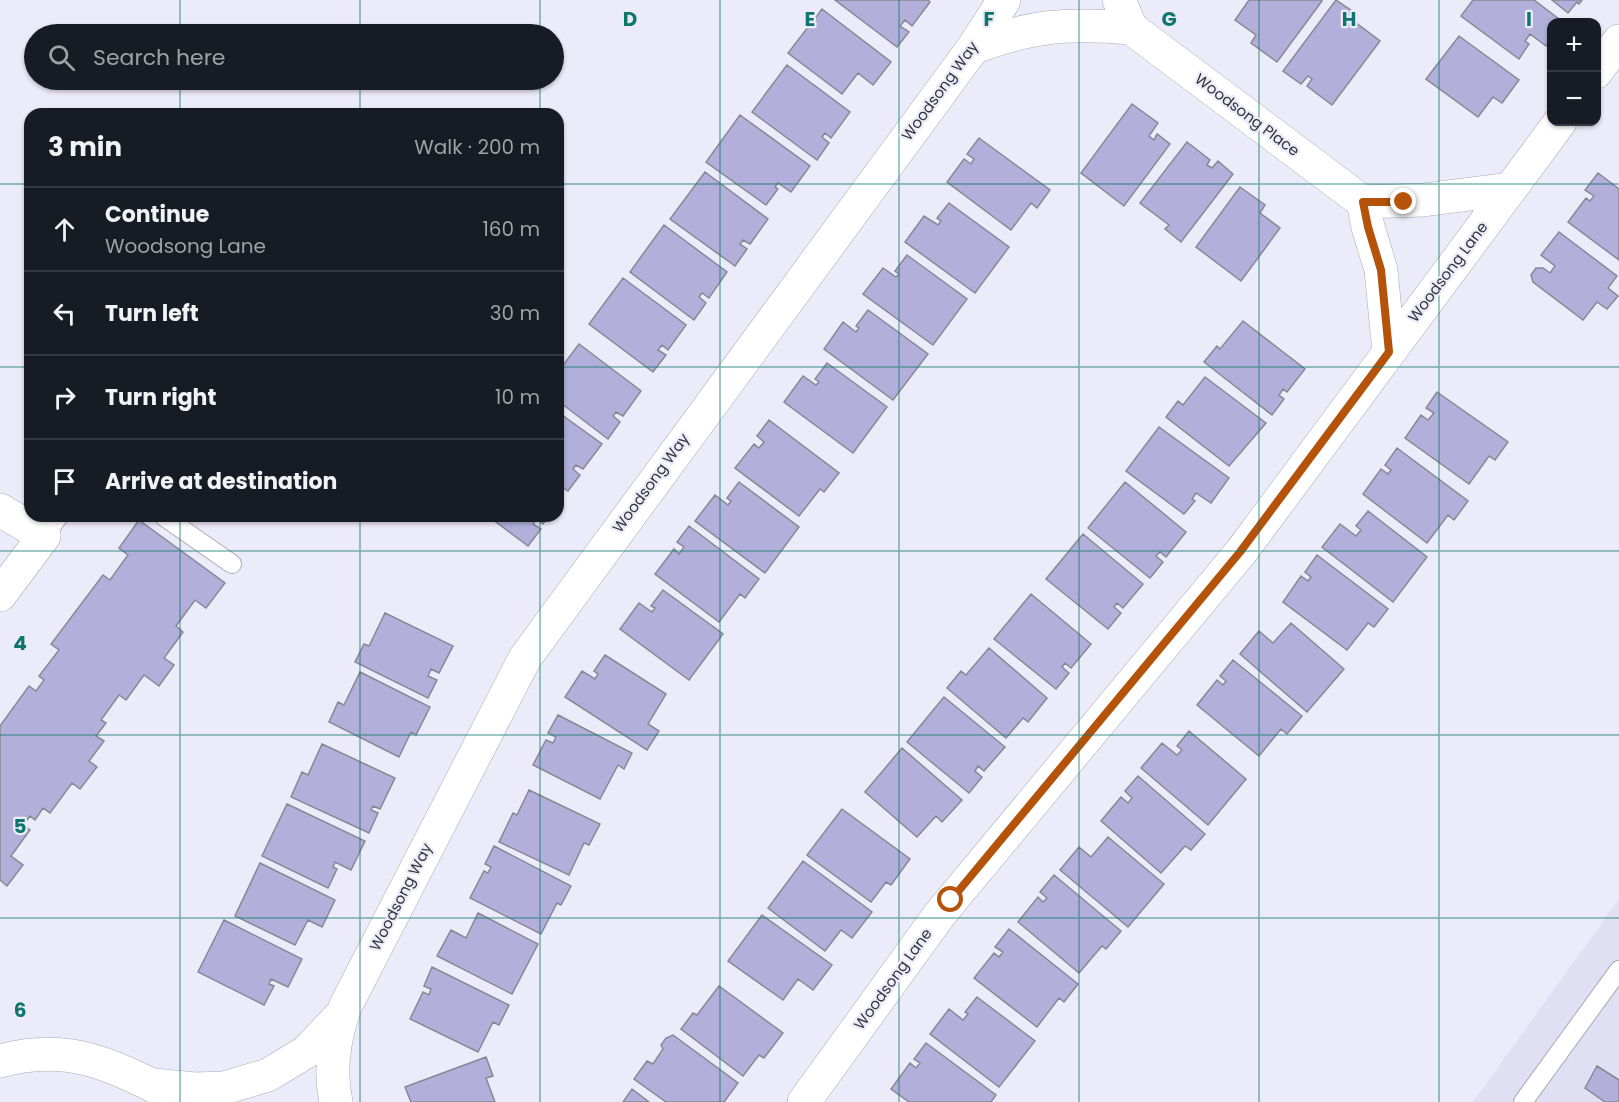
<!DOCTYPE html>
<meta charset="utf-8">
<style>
:root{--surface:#171b24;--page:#242831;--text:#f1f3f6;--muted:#9ea1a6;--line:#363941}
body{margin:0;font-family:Poppins,sans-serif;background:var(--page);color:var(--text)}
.controls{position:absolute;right:18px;top:18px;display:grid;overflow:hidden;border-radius:12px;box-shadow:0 2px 4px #0004}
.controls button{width:54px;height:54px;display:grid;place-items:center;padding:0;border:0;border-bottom:2px solid var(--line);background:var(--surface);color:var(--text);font:30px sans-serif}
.stop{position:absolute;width:18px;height:18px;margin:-14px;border:4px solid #b45309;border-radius:50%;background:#fff}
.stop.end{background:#b45309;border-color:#fff;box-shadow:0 2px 6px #0008}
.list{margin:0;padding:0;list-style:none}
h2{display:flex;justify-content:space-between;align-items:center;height:78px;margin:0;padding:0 24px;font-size:26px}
h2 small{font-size:20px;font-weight:400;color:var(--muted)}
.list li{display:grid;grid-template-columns:39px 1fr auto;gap:18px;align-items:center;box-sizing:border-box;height:84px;padding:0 24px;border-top:2px solid var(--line)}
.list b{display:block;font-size:22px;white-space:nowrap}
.list p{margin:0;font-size:20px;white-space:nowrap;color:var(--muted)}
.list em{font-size:20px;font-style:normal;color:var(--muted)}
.icon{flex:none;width:33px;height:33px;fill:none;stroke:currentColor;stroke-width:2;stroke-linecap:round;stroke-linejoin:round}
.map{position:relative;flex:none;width:1619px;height:1102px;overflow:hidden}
.search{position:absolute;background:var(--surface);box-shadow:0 2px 4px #0004;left:24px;top:24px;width:540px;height:66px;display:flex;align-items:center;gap:15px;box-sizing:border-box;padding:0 21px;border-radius:33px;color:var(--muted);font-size:22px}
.panel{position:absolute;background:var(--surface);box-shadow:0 2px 4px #0004;left:24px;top:108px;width:540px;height:414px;border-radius:18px}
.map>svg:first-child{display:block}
.built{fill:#e0dff3}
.building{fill:#b2b0da;stroke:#888794;stroke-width:1.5}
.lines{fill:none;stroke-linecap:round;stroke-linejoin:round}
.lane-casing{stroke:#aaaab7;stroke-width:20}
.street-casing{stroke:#aaaab7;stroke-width:34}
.lane{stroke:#fff;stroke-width:18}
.street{stroke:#fff;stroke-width:33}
.route{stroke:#b45309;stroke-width:8}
.grid{fill:none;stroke:#0f766e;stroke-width:1.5;stroke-opacity:0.55}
.labels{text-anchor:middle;stroke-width:4.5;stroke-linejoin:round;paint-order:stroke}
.street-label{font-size:15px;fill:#35353a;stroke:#ecebf9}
.grid-label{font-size:20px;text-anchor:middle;font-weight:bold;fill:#0f766e;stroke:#ecebf9;stroke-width:4.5;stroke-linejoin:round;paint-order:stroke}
</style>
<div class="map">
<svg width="1619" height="1102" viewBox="0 0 1619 1102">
<rect width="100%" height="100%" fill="#ecebf9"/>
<path class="built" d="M1619 899V1102H1473Z"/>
<path class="building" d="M835 0H928L930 2 912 26 905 20 900 26 909 32 897 47Z
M1249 0H1320L1322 1 1277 62 1251 43 1256 35 1235 20Z
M1336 0 1355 13 1351 19 1380 41 1332 105 1307 86 1312 79 1308 76 1301 84 1283 71Z
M1473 0H1534L1563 22H1552V38L1546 46 1530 34 1525 41 1529 44 1519 59 1461 16Z
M1552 0H1582L1579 4 1577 2 1568 13Z
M822 9 891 62 873 85 858 73 842 94 788 53Z
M1459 36 1519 80 1502 103 1493 97 1478 117 1426 79Z
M787 65 850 112 831 138 825 133 822 137 829 143 817 160 752 112Z
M1132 104 1158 123 1149 136 1154 140 1157 134 1170 144 1124 206 1081 173Z
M740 115 810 166 791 192 778 183 775 187 778 189 766 205 706 162Z
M979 138 1050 190 1037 208 1031 203 1011 230 947 182 964 159 971 164 974 159 967 154Z
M1187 142 1210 160 1207 165 1212 168 1218 161 1233 174 1181 242 1165 229 1169 225 1140 203Z
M705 172 768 219 750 244 743 240 740 244 747 249 735 266 670 219Z
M1598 173 1619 189V260L1568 222 1586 198 1590 201 1594 196 1585 190Z
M1240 187 1265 205 1260 213 1280 228 1241 281 1196 247Z
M949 203 1009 247 975 293 905 242 924 216 938 225 941 221 937 218Z
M664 225 727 272 709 298 702 293 699 297 706 303 694 320 630 272Z
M1559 232 1617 276 1608 288 1618 296 1607 309 1597 302 1583 320 1533 282 1531 275 1536 268H1543L1550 273 1555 266 1541 255Z
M907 255 967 299 933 345 863 294 883 268 896 277 899 274 895 271Z
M623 278 686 325 668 350 662 345 658 350 666 355 653 372 589 324Z
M868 310 928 354 893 400 824 349 843 322 856 332 859 328 856 326Z
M1243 321 1305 369 1287 392 1283 389 1279 395 1284 399 1272 415 1204 362 1217 346 1220 349Z
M579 344 641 391 623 416 616 412 613 416 620 422 608 439 558 401V372Z
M827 363 887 407 853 453 784 402 803 376 816 385 819 382 815 379Z
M1205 377 1266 423 1229 466 1166 417 1178 401 1183 405Z
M1437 392 1508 442 1495 460 1489 456 1469 484 1405 438 1421 415 1428 420 1434 413 1426 408Z
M558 412 602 444 583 469 576 465 573 469 580 475 568 491 558 484Z
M769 420 839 473 824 492 820 489 799 516 735 468 754 444 759 448 764 442 757 436Z
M1159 427 1229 478 1211 503 1196 493 1192 499 1195 501 1184 514 1126 471Z
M1397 448 1468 501 1454 520 1448 515 1427 543 1363 494 1381 469 1388 474 1391 470 1385 465Z
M739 482 799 527 765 573 695 521 715 495 728 505 731 501 727 498Z
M1125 482 1186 532 1166 557 1160 552 1156 556 1163 562 1150 578 1088 528Z
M1368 511 1427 557 1393 602 1322 547 1340 524 1356 536 1361 530 1356 526Z
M488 516H549L543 524 537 519 533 524 541 529 528 546Z
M139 520 225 583 206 608 195 600 176 626 183 632 164 658 174 665 159 686 144 675 126 700 119 695 101 720 106 723 96 736 104 741 89 761 97 767 80 789 72 783 50 813 43 808 35 820 30 816 23 825 30 830 11 856 23 865 7 886 0 880V726L29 686 36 691 44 680 39 676 59 650 51 644 103 575 110 580 128 555 119 548Z
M689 526 759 579 745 598 740 594 719 622 655 574 674 549 679 554 684 547 677 542Z
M1083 534 1143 584 1123 608 1117 603 1114 607 1121 613 1108 629 1046 579Z
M1317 555 1388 609 1374 627 1368 623 1347 650 1283 602 1301 576 1308 581 1311 577 1305 572Z
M663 590 723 634 689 680 620 629 639 603 652 612 655 608 651 606Z
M1031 594 1091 644 1071 668 1065 663 1062 667 1069 673 1056 689 994 639Z
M385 613 453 646 439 673 431 669 428 676 437 680 428 698 355 662 364 644 369 646Z
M1291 623 1344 669 1307 712 1240 654 1259 631 1273 643Z
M989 648 1047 698 1028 722 1023 718 1006 738 947 688 961 671 966 675Z
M605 655 666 694 648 724 659 731 647 750 565 697 582 671 595 679 598 674 594 671Z
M1233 660 1302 716 1287 734 1281 729 1259 756 1197 705 1217 680 1223 685 1226 681 1220 676Z
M360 672 430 707 416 735 411 732 399 757 329 722 338 702 344 705Z
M944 697 1005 747 984 771 978 766 975 771 982 777 969 793 907 742Z
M558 715 632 753 624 769 618 765 600 799 533 765 546 740 553 743 556 737 548 733Z
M1189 731 1246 779 1208 825 1141 768 1162 743 1177 755 1182 750 1177 746Z
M322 744 395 778 380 809 373 806 371 810 378 813 369 833 291 797 302 772 308 775Z
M902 748 962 800 942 822 936 816 917 837 865 792Z
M1138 776 1205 834 1191 850 1185 846 1161 873 1101 821 1121 797 1128 803 1132 798 1125 791Z
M529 790 600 824 589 845 584 843 569 875 499 842 513 813 517 815Z
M287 804 365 841 351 870 335 862 333 867 337 869 328 888 262 856Z
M842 809 910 859 891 885 886 882 871 902 807 855Z
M1108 837 1164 884 1128 927 1060 870 1079 847 1091 857Z
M494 846 571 886 561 905 557 903 541 934 470 898 484 871 488 873 491 867 485 864Z
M803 861 872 912 852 938 841 930 825 951 768 908Z
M260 863 335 900 322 927 308 920 295 945 235 916Z
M1054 875 1121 931 1106 949 1102 946 1079 973 1018 922 1038 897 1043 902 1047 898 1040 892Z
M478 913 538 944 512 994 437 956 451 930 466 938Z
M762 915 832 965 813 990 798 979 783 1000 728 961Z
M224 920 302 959 288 987 271 979 269 984 274 986 264 1005 198 972Z
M1009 929 1078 984 1064 1002 1059 998 1037 1027 974 978 994 953 999 957 1003 952 995 947Z
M432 967 509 1005 499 1025 493 1022 478 1052 410 1019 423 992 429 995 431 989 424 986Z
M719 986 783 1033 764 1058 759 1055 743 1076 681 1029 693 1013 697 1015Z
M977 997 1035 1041 999 1087 930 1034 949 1009 963 1020 968 1014 965 1012Z
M673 1035 738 1083 724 1102H666L634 1079 647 1061 653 1064 663 1049 661 1045 666 1038Z
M926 1043 996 1095 991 1102H909L891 1089 910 1063 916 1068 920 1063 914 1059Z
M486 1057 493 1076 486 1078 495 1102H411L405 1087Z
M1597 1066 1619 1080V1102H1605L1585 1088Z
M632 1089 649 1102H623Z"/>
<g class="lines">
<defs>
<path id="lane" d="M163 516 232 564
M44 536 59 516
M1523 1102 1619 970"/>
<path id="street" d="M1119 0 1131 28
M1131 28 1363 202
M973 48C1031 25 1068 23 1131 28
M1596 72 1619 41
M1363 202 1368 227 1381 270 1389 352
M1363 202 1423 200 1510 189
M0 510 44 536 0 595
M0 1061C69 1042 111 1065 172 1095
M153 1085 195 1089 224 1088 268 1075 306 1052 342 1014
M336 1102C329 1070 334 1038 345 1007L525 658 973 48 1004 0
M804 1102 940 914 1241 552 1560 122"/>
</defs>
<use href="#lane" class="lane-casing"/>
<use href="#street" class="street-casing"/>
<use href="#lane" class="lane"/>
<use href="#street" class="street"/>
</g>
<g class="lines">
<path class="route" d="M951 900 1240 552 1389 352 1381 270 1368 227 1363 202H1404"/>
</g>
<path class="grid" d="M180 0V34M360 0V34M540 0V34M720 0V1102M899 0V1102M1079 0V1102M1259 0V1102M1439 0V1102M180 80V114M360 80V114M540 80V114M0 184H30M558 184H1619M0 367H30M558 367H1619M180 516V1102M360 516V1102M540 516V1102M0 551H1619M0 735H1619M0 918H1619"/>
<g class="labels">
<g class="street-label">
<text transform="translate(940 91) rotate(-54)" y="5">Woodsong Way</text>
<text transform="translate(1247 115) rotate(37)" y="5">Woodsong Place</text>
<text transform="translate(1448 272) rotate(-53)" y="5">Woodsong Lane</text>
<text transform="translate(651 483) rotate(-54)" y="5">Woodsong Way</text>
<text transform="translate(401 897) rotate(-63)" y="5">Woodsong Way</text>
<text transform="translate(893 979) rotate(-54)" y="5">Woodsong Lane</text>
</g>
</g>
<g class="grid-label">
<text x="630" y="26">D</text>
<text x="810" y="26">E</text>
<text x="989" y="26">F</text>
<text x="1169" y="26">G</text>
<text x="1349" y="26">H</text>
<text x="1529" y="26">I</text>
<text x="20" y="650">4</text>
<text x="20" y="833">5</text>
<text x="20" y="1017">6</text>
</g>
</svg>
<div class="controls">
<button>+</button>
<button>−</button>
</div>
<div class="stop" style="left:951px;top:900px"></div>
<div class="stop end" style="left:1404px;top:202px"></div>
<div class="search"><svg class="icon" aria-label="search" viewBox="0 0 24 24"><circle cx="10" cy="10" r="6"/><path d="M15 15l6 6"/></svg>Search here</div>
<section class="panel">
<h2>3 min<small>Walk · 200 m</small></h2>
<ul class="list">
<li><svg class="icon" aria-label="ahead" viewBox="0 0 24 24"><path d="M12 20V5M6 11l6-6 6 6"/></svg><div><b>Continue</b><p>Woodsong Lane</p></div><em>160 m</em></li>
<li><svg class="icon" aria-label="left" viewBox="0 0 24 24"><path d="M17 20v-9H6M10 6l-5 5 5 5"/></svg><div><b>Turn left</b></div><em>30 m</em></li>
<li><svg class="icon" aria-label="right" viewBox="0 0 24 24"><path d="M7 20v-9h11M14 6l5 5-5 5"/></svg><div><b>Turn right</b></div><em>10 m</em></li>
<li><svg class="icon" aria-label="arrive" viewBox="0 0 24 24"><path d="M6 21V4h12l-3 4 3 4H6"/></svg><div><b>Arrive at destination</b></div></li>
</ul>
</section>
</div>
